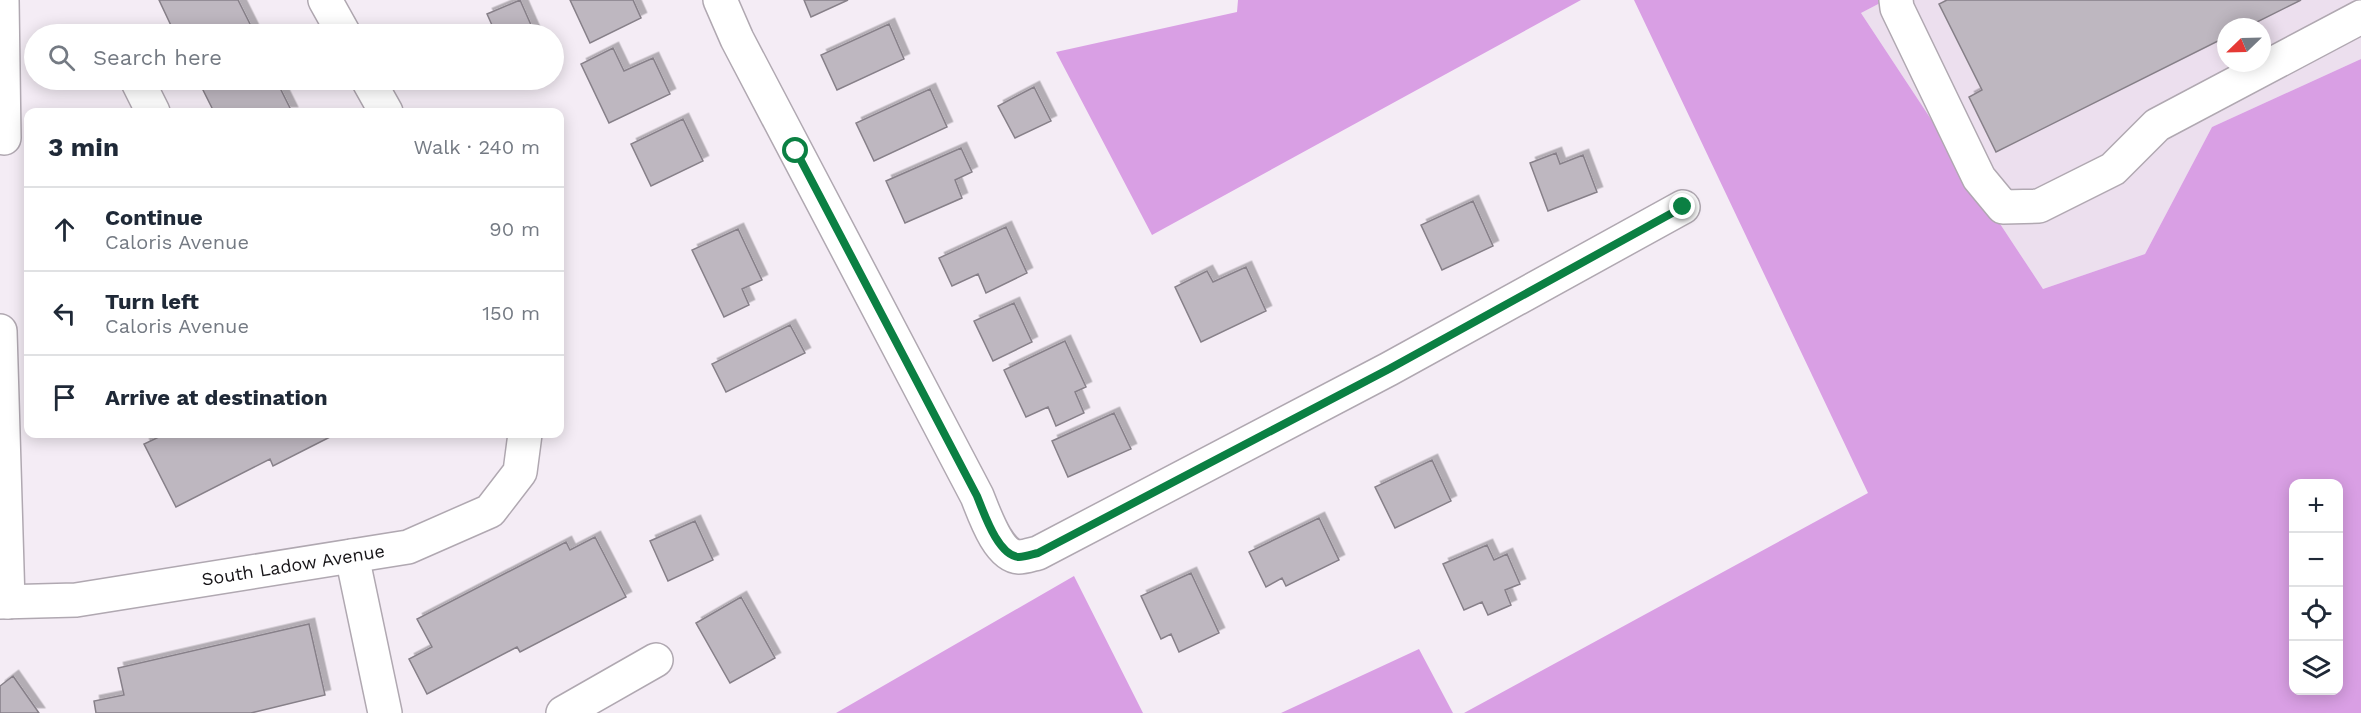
<!DOCTYPE html>
<meta charset="utf-8">
<style>
:root{--surface:#fff;--page:#f2f2f3;--text:#1f2937;--muted:#747a83;--line:#e0e1e3}
body{margin:0;font-family:"Work Sans",sans-serif;background:var(--page);color:var(--text)}
.controls{position:absolute;right:18px;bottom:18px;display:grid;overflow:hidden;border-radius:12px;box-shadow:0 3px 15px #0003}
.controls button{width:54px;height:54px;display:grid;place-items:center;padding:0;border:0;border-bottom:2px solid var(--line);background:var(--surface);color:var(--text);font:30px sans-serif}
.compass{position:absolute;left:2217px;top:18px;width:54px;height:54px;border-radius:50%;background:var(--surface);box-shadow:0 3px 15px #0003;rotate:247deg}
.stop{position:absolute;width:18px;height:18px;margin:-14px;border:4px solid #0b8043;border-radius:50%;background:#fff}
.stop.end{background:#0b8043;border-color:#fff;box-shadow:0 2px 6px #0008}
.list{margin:0;padding:0;list-style:none}
h2{display:flex;justify-content:space-between;align-items:center;height:78px;margin:0;padding:0 24px;font-size:26px}
h2 small{font-size:20px;font-weight:400;color:var(--muted)}
.list li{display:grid;grid-template-columns:39px 1fr auto;gap:18px;align-items:center;box-sizing:border-box;height:84px;padding:0 24px;border-top:2px solid var(--line)}
.list b{display:block;font-size:22px;white-space:nowrap}
.list p{margin:0;font-size:20px;white-space:nowrap;color:var(--muted)}
.list em{font-size:20px;font-style:normal;color:var(--muted)}
.icon{flex:none;width:33px;height:33px;fill:none;stroke:currentColor;stroke-width:2;stroke-linecap:round;stroke-linejoin:round}
.map{position:relative;flex:none;width:2361px;height:713px;overflow:hidden}
.search{position:absolute;background:var(--surface);box-shadow:0 3px 15px #0003;left:24px;top:24px;width:540px;height:66px;display:flex;align-items:center;gap:15px;box-sizing:border-box;padding:0 21px;border-radius:33px;color:var(--muted);font-size:22px}
.panel{position:absolute;background:var(--surface);box-shadow:0 3px 15px #0003;left:24px;top:108px;width:540px;height:330px;border-radius:12px}
.map>svg:first-child{display:block}
.built{fill:#ecdfee;fill-rule:evenodd}
.forest{fill:#d99fe4;fill-rule:evenodd}
.building{fill:#beb7c0;stroke:#878089;stroke-width:1.5;filter:url(#shadow)}
.lines{fill:none;stroke-linecap:round;stroke-linejoin:round}
.minor-casing{stroke:#b0a8b1;stroke-width:36}
.minor{stroke:#fff;stroke-width:33}
.route{stroke:#0b8043;stroke-width:8}
.labels{text-anchor:middle;stroke-width:4.5;stroke-linejoin:round;paint-order:stroke}
.street-label{font-size:18px;fill:#151316;stroke:#fff}
</style>
<div class="map">
<svg width="2361" height="713" viewBox="0 0 2361 713">
<defs>
<filter id="shadow"><feDropShadow dx="5.5" dy="-5.5" stdDeviation="0" flood-color="#0004"/></filter>
</defs>
<rect width="100%" height="100%" fill="#f4ecf5"/>
<path class="built" d="M1886 0H2361V59L2212 127 2145 254 2043 289 1861 13ZM2226 27H2262V63H2226Z"/>
<path class="forest" d="M1238 0H1581L1152 235 1056 52 1237 12Z
M1634 0H1886L1861 13 2043 289 2145 254 2212 127 2361 59V713H1464L1868 493ZM2294 484H2338V690H2294Z
M1074 576 1143 713H836Z
M1419 649 1453 713H1281Z"/>
<path class="building" d="M159 0H238L255 34H175Z
M520 0 535 34H496L487 14Z
M570 0H633L641 18 590 43Z
M804 0H848L811 17Z
M1947 0H2301L2247 27H2226V37L1996 152 1969 97 1982 90 1939 4Z
M889 24 904 59 837 90 821 55Z
M613 48 624 71 653 58 670 94 609 123 581 64Z
M198 80H276L292 112H214Z
M1034 87 1051 121 1015 138 998 106Z
M930 89 947 127 874 161 856 123Z
M683 119 703 161 651 186 631 144Z
M961 148 972 172 955 180 962 198 905 223 886 181Z
M1556 153 1560 164 1583 155 1597 192 1548 211 1530 163Z
M1473 201 1493 246 1442 270 1421 225Z
M1006 227 1027 273 986 293 978 274 952 286 939 258Z
M738 229 762 280 742 289 749 305 724 317 692 250Z
M1246 267 1266 311 1201 342 1175 287 1207 271 1213 282Z
M1014 303 1032 342 993 361 974 321Z
M790 325 805 353 726 392 712 364Z
M1065 341 1086 387 1075 392 1084 413 1056 426 1048 407 1026 417 1004 370Z
M1114 413 1131 449 1068 477 1052 441Z
M165 434H334V435L273 466 270 459 176 507 144 444Z
M1432 460 1451 501 1395 528 1375 487Z
M1319 518 1339 560 1286 586 1282 578 1266 587 1249 552Z
M695 521 713 560 668 581 650 541Z
M595 537 626 597 520 652 517 647 427 694 409 659 432 647 417 619 566 542 570 550Z
M1487 545 1494 560 1507 554 1520 584 1505 590 1511 605 1488 615 1482 602 1464 610 1443 564Z
M1191 573 1219 633 1179 652 1171 634 1161 639 1141 596Z
M741 597 775 658 730 683 696 623Z
M309 624 325 695 251 713H96L94 701 124 695 118 668Z
M13 676 39 713H0V686Z"/>
<g class="lines">
<defs>
<g id="minor">
<path d="M2 0 4 138"/>
<path d="M325 0 344 34"/>
<path d="M720 0 737 39 977 496C984 513 998 556 1019 557 1025 557 1033 554 1038 553L1389 369 1683 207"/>
<path d="M1896 0 1897 8 1979 178 2003 207 2039 206 2113 169 2157 125 2361 17"/>
<path d="M137 80 153 112"/>
<path d="M368 80 386 112"/>
<path d="M0 331 8 602"/>
<path d="M352 556 385 713"/>
<path id="s1" d="M0 602 76 600 408 547 490 511 520 472 525 434"/>
<path d="M563 713 656 660"/>
</g>
</defs>
<use href="#minor" class="minor-casing"/>
<use href="#minor" class="minor"/>
</g>
<g class="lines">
<path class="route" d="M796 151 977 496C984 513 998 556 1019 557 1025 557 1033 554 1038 553L1389 369 1683 207"/>
</g>
<g class="labels">
<g class="street-label">
<text dy="6" stroke="none"><textPath href="#s1" startOffset="296">South Ladow Avenue</textPath></text>
</g>
</g>
</svg>
<div class="controls">
<button>+</button>
<button>−</button>
<button><svg class="icon" aria-label="locate" viewBox="0 0 24 24"><circle cx="12" cy="12" r="6"/><path d="M12 2v4M12 18v4M2 12h4M18 12h4"/></svg></button>
<button><svg class="icon" aria-label="layers" viewBox="0 0 24 24"><path d="M12 4l9 5-9 5-9-5zM3 14l9 5 9-5"/></svg></button>
</div>
<svg class="compass" viewBox="-18 -18 36 36"><path d="M0-13l5 13h-10z" fill="#e53935"/><path d="M0 13l5-13h-10z" fill="#747a83"/></svg>
<div class="stop" style="left:796px;top:151px"></div>
<div class="stop end" style="left:1683px;top:207px"></div>
<div class="search"><svg class="icon" aria-label="search" viewBox="0 0 24 24"><circle cx="10" cy="10" r="6"/><path d="M15 15l6 6"/></svg>Search here</div>
<section class="panel">
<h2>3 min<small>Walk · 240 m</small></h2>
<ul class="list">
<li><svg class="icon" aria-label="ahead" viewBox="0 0 24 24"><path d="M12 20V5M6 11l6-6 6 6"/></svg><div><b>Continue</b><p>Caloris Avenue</p></div><em>90 m</em></li>
<li><svg class="icon" aria-label="left" viewBox="0 0 24 24"><path d="M17 20v-9H6M10 6l-5 5 5 5"/></svg><div><b>Turn left</b><p>Caloris Avenue</p></div><em>150 m</em></li>
<li><svg class="icon" aria-label="arrive" viewBox="0 0 24 24"><path d="M6 21V4h12l-3 4 3 4H6"/></svg><div><b>Arrive at destination</b></div></li>
</ul>
</section>
</div>
